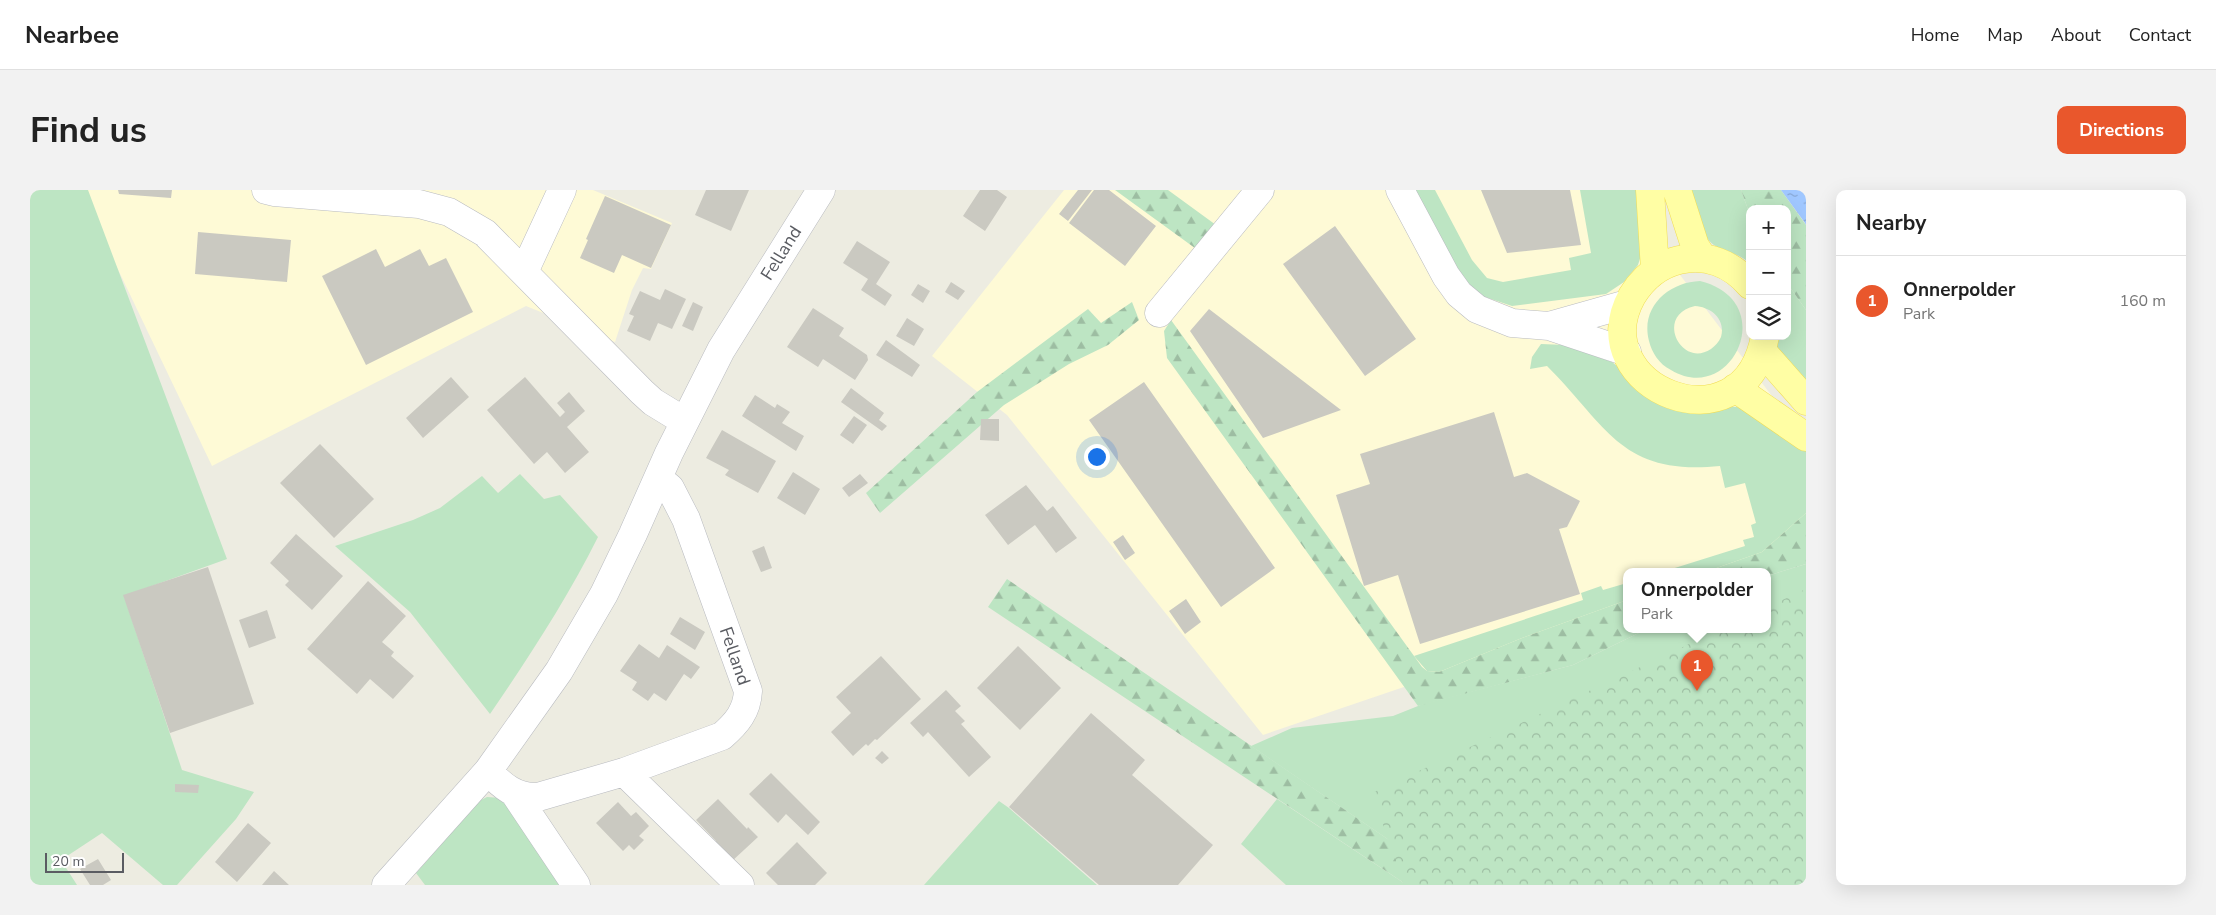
<!DOCTYPE html>
<meta charset="utf-8">
<style>
:root{--surface:#fff;--page:#f2f2f2;--text:#222;--muted:#767676;--line:#e0e0e0;--accent:#e9572c}
body{margin:0;font-family:"Nunito Sans",sans-serif;background:var(--page);color:var(--text)}
.controls{position:absolute;right:15px;top:15px;display:grid;overflow:hidden;border-radius:10px;box-shadow:0 5px 20px #0002}
.controls button{width:45px;height:45px;display:grid;place-items:center;padding:0;border:0;border-bottom:1px solid var(--line);background:var(--surface);color:var(--text);font:25px sans-serif}
.scale{position:absolute;left:15px;bottom:12px;width:79px;box-sizing:border-box;padding-left:5px;border:2px solid #5a5c62;border-top:0;font-size:14px;line-height:18px;white-space:nowrap;color:#5a5c62;-webkit-text-stroke:4px #fff;paint-order:stroke}
.you{position:absolute;left:1066px;top:266px;width:18px;height:18px;margin:-12px;border:4px solid #fff;border-radius:50%;background:#1a73e8;box-shadow:0 0 0 8px #1a73e833}
.badge{display:grid;place-items:center;width:32px;height:32px;border-radius:50%;background:var(--accent);color:#fff;font-size:16px;font-weight:700}
.pin{position:absolute;translate:-50% -41px;filter:drop-shadow(0 1px 2px #0008)}
.pin::after{content:'';position:absolute;top:26px;width:18px;height:15px;background:inherit;clip-path:polygon(0 0,100% 0,50% 100%)}
.popup{position:absolute;left:1593px;top:378px;width:148px;height:65px;box-sizing:border-box;display:grid;place-content:center;border-radius:10px;background:var(--surface);filter:drop-shadow(0 1px 4px #0005);font-size:16px;white-space:nowrap;color:var(--muted)}
.popup b{font-size:19px;color:var(--text)}
.popup::after{content:'';position:absolute;left:50%;top:100%;margin-left:-10px;border:10px solid transparent;border-top-color:var(--surface)}
.list{margin:0;padding:0;list-style:none}
h2{display:flex;justify-content:space-between;align-items:center;height:65px;margin:0;padding:0 20px;font-size:21px}
h2 small{font-size:16px;font-weight:400;color:var(--muted)}
.list li{display:grid;grid-template-columns:32px 1fr auto;gap:15px;align-items:center;box-sizing:border-box;height:90px;padding:0 20px;border-top:1px solid var(--line)}
.list b{display:block;font-size:19px;white-space:nowrap}
.list p{margin:0;font-size:16px;white-space:nowrap;color:var(--muted)}
.list em{font-size:16px;font-style:normal;color:var(--muted)}
.icon{flex:none;width:28px;height:28px;fill:none;stroke:currentColor;stroke-width:2;stroke-linecap:round;stroke-linejoin:round}
.map{position:relative;flex:none;width:1776px;height:695px;overflow:hidden;border-radius:10px}
header{display:flex;align-items:center;gap:30px;box-sizing:border-box;height:70px;padding:0 25px;background:var(--surface);border-bottom:1px solid var(--line)}
header strong{font-size:24px}
nav{display:flex;gap:28px;margin-inline-start:auto;font-size:18px}
.intro{display:flex;align-items:center;justify-content:space-between;box-sizing:border-box;height:120px;padding:0 30px}
h1{margin:0;font-size:35px}
.button{padding:12px 22px;border-radius:10px;background:var(--accent);color:#fff;font-size:18px;font-weight:700}
main{display:flex;gap:30px;padding:0 30px}
aside{flex:1;background:var(--surface);border-radius:10px;box-shadow:0 5px 20px #0002}
.map>svg:first-child{display:block}
.commercial{fill:#fefad6}
.green{fill:#bde5c3;fill-rule:evenodd}
.forest{fill:url(#forest-firs)}
.park{fill:url(#park-crowns)}
.water{fill:url(#water-ripples)}
.building{fill:#cac9c1}
.lines{fill:none;stroke-linecap:round;stroke-linejoin:round}
.minor-casing{stroke:#b9bbc0;stroke-width:29}
.major-casing{stroke:#f1dd56;stroke-width:29}
.minor{stroke:#fff;stroke-width:28}
.major{stroke:#fffea4;stroke-width:28}
.labels{text-anchor:middle;stroke-width:4;stroke-linejoin:round;paint-order:stroke}
.street-label{font-size:18px;fill:#5a5c62;stroke:#fff}
</style>
<header>
<strong>Nearbee</strong>
<nav><a>Home</a><a>Map</a><a>About</a><a>Contact</a></nav>
</header>
<div class="intro"><h1>Find us</h1><a class="button">Directions</a></div>
<main>
<div class="map">
<svg width="1776" height="695" viewBox="0 0 1776 695">
<defs>
<pattern id="forest-firs" width="22" height="20" patternUnits="userSpaceOnUse" patternTransform="scale(1.25)"><rect width="22" height="20" fill="#bde5c3"/><path d="M5 1l3.5 6h-7zM16 11l3.5 6h-7z" fill="#9dbda2"/></pattern>
<pattern id="park-crowns" width="20" height="18" patternUnits="userSpaceOnUse" patternTransform="scale(1.25)"><rect width="20" height="18" fill="#bde5c3"/><path d="M2 6a3 3 0 1 1 6 0M12 15a3 3 0 1 1 6 0" fill="none" stroke="#9dbda2"/></pattern>
<pattern id="water-ripples" width="26" height="14" patternUnits="userSpaceOnUse" patternTransform="scale(1.25)"><rect width="26" height="14" fill="#a0c7ff"/><path d="M2 4q2-2 4 0t4 0M15 11q2-2 4 0t4 0" fill="none" stroke="#85a5d2"/></pattern>
</defs>
<rect width="100%" height="100%" fill="#edece1"/>
<path class="commercial" d="M50 0H563L642 33 621 79 613 78 602 100 585 152 496 116 182 276Z
M1034 0H1597L1600 19 1776 251V360L1712 382H1597V421L1233 545 977 225 902 166Z"/>
<path class="green" d="M0 0H58L197 369 94 406 152 580 224 602 206 629 147 695H133L72 643 31 670 47 695H0Z
M1385 0H1405L1442 70 1457 88 1473 92 1541 80 1539 68 1561 63 1550 0H1608L1612 62 1608 75 1594 92 1576 104 1482 116 1452 106 1436 97Z
M1654 0H1711L1720 25V73C1706 62 1697 63 1684 55 1672 47 1661 14 1654 0Z
M1670 91C1751 111 1702 217 1641 180 1629 174 1622 163 1619 151 1610 117 1639 92 1670 91ZM1665 116C1681 117 1696 129 1691 147 1689 152 1685 156 1681 159 1651 179 1624 125 1665 116Z
M1757 93 1776 120V203L1747 157 1748 146H1757Z
M1511 154 1535 155 1582 172 1640 218 1658 222H1674L1697 216 1716 218 1776 260V323L1732 362 1675 382H1632L1715 356 1713 350 1724 347 1721 335 1726 333 1715 293 1695 298 1690 276C1591 286 1578 237 1517 176L1500 179 1502 167Z
M490 284 514 309 530 305 568 347C537 409 499 467 460 524L380 422 305 356 383 330 410 318 452 286 468 303Z
M1776 374V695H1425L1221 556 1262 538 1363 526 1393 514 1543 475 1615 440H1737V386Z
M1597 393V410L1492 448 1409 482 1397 481 1384 466 1553 410 1551 403 1571 396 1573 400Z
M457 607 471 608 479 615 535 695H395L386 683 449 611Z
M1247 609 1377 695H1256L1211 654Z
M969 611 979 618 1067 695H894Z"/>
<path class="forest" d="M1085 0H1138L1186 35 1169 61Z
M1711 0H1751L1776 35V120L1757 93V19H1720V25Z
M1102 112 1109 130 1078 155 1039 174 974 215 850 323 836 303 947 202 1058 119 1071 133Z
M1141 130 1392 477 1397 481 1409 482 1492 448 1597 410V440H1615L1543 475 1388 516 1137 168 1134 141Z
M1776 323V374L1737 386V382H1675L1732 362Z
M977 389 1425 695H1377L958 417Z"/>
<path class="park" d="M1776 399V695H1374L1342 603 1689 440H1737V417Z"/>
<path class="water" d="M1751 0H1776V35L1775 33Z"/>
<path class="building" d="M88 0H142L141 8 89 4Z
M676 0H719L701 41 665 25Z
M950 0H967L977 7 955 41 933 26Z
M1048 0H1062L1038 31 1029 24Z
M1064 0H1079L1126 36 1095 76 1039 33Z
M1451 0H1540L1551 55 1477 63Z
M575 6 641 35 621 78 592 65 584 83 550 68 558 50 556 49Z
M1305 36 1386 149 1335 186 1253 74Z
M168 42 261 50 257 92 165 84Z
M827 51 860 72 846 94 862 105 855 116 831 100 838 89 813 73Z
M346 59 355 77 390 59 399 76 416 68 443 122 336 175 292 86Z
M921 92 935 101 928 110 915 102Z
M888 94 900 101 893 113 881 105Z
M635 99 656 109 642 139 628 133 620 151 597 141 604 126 599 124 610 101 630 110Z
M663 112 673 117 663 141 652 136Z
M783 118 814 138 809 146 837 165 838 170 825 190 793 169 788 177 757 157Z
M1179 119 1311 220 1233 248 1160 141Z
M877 128 894 139 884 156 866 146Z
M856 150 890 175 882 187 846 165Z
M421 187 439 207 393 248 376 228Z
M495 187 530 227 535 222 527 213 539 202 555 221 537 237 559 262 535 283 517 262 504 274 457 220Z
M1114 192 1245 378 1191 417 1059 230Z
M821 198 854 223 849 230 857 236 852 241 811 212Z
M725 205 745 218 747 214 760 222 752 233 774 246 766 261 712 226Z
M1464 222 1484 287 1497 283 1550 311 1537 337 1529 339 1550 404 1390 454 1368 385 1334 396 1306 305 1340 294 1330 264Z
M824 226 837 235 823 254 810 245Z
M951 229H969V251L950 250Z
M692 240 746 271 728 303 695 285 699 280 676 268Z
M290 254 344 309 304 348 250 293Z
M763 282 790 299 775 325 747 308Z
M830 284 838 293 819 307 812 298Z
M996 295 1017 321 1023 316 1047 348 1026 363 1005 335 978 355 955 325Z
M266 344 313 386 282 420 255 395 259 391 240 373Z
M1093 345 1105 363 1095 370 1083 352Z
M734 356 742 378 731 382 722 361Z
M178 377 224 514 140 543 93 405Z
M338 391 376 426 352 452 364 462 361 466 384 486 363 509 340 489 327 504 277 459Z
M1156 409 1171 432 1155 444 1139 421Z
M237 420 246 448 219 458 209 430Z
M650 427 675 442 665 460 640 444Z
M609 454 629 468 637 455 670 477 661 489 654 484 636 511 624 503 618 511 602 500 607 492 590 481Z
M988 456 1031 498 990 540 947 498Z
M851 466 891 509 847 550 845 549 838 556 836 554 823 566 801 542 821 523 806 507Z
M916 500 931 516 925 521 935 531 931 534 961 567 939 587 898 542 893 547 880 533Z
M1061 523 1115 570 1102 585 1183 655 1148 695H1069L979 617Z
M852 561 859 568 852 574 845 568Z
M741 583 790 632 778 645 756 624 748 633 719 604Z
M145 594 169 595 168 603 145 602Z
M688 609 717 639 718 637 728 647 701 672 684 654 686 651 666 630Z
M588 612 601 626 606 622 619 636 609 646 614 650 604 660 599 655 593 661 566 633Z
M218 633 241 653 207 692 185 672Z
M767 652 797 683 785 695H748L736 683Z
M68 669 81 690 73 695H60L50 679Z
M244 681 259 695H232Z"/>
<g class="lines">
<defs>
<path id="minor" d="M236 0 244 2 389 14 419 22 455 43 612 202 623 212 654 231
M1370 0 1416 86 1429 104 1447 119 1482 133 1519 136 1597 162
M494 82 532 0
M1129 123 1230 0
M1519 136 1597 114
M458 581C472 596 486 608 508 607L594 582 692 546C707 533 717 521 718 501L656 329 640 298 628 288
M594 582 710 695
M485 604 546 695
M356 695 458 581 529 481 574 404 603 344 639 263 691 160 791 0"/>
<path id="major" d="M1620 0 1625 80
M1647 0 1665 56 1673 68
M1720 95C1702 74 1676 63 1649 70 1628 75 1613 88 1602 106 1551 197 1714 265 1735 146
M1732 161 1776 211
M1705 198 1776 247"/>
</defs>
<use href="#minor" class="minor-casing"/>
<use href="#major" class="major-casing"/>
<use href="#minor" class="minor"/>
<use href="#major" class="major"/>
</g>
<g class="labels">
<g class="street-label">
<text transform="translate(751 63) rotate(-58)" y="6">Felland</text>
<text transform="translate(705 466) rotate(71)" y="6">Felland</text>
</g>
</g>
</svg>
<div class="controls">
<button>+</button>
<button>−</button>
<button><svg class="icon" aria-label="layers" viewBox="0 0 24 24"><path d="M12 4l9 5-9 5-9-5zM3 14l9 5 9-5"/></svg></button>
</div>
<div class="scale">20 m</div>
<div class="you"></div>
<div class="pin badge" style="left:1667px;top:501px">1</div>
<div class="popup"><b>Onnerpolder</b>Park</div>
</div>
<aside>
<h2>Nearby<small></small></h2>
<ul class="list">
<li><span class="badge">1</span><div><b>Onnerpolder</b><p>Park</p></div><em>160 m</em></li>
</ul>
</aside>
</main>
